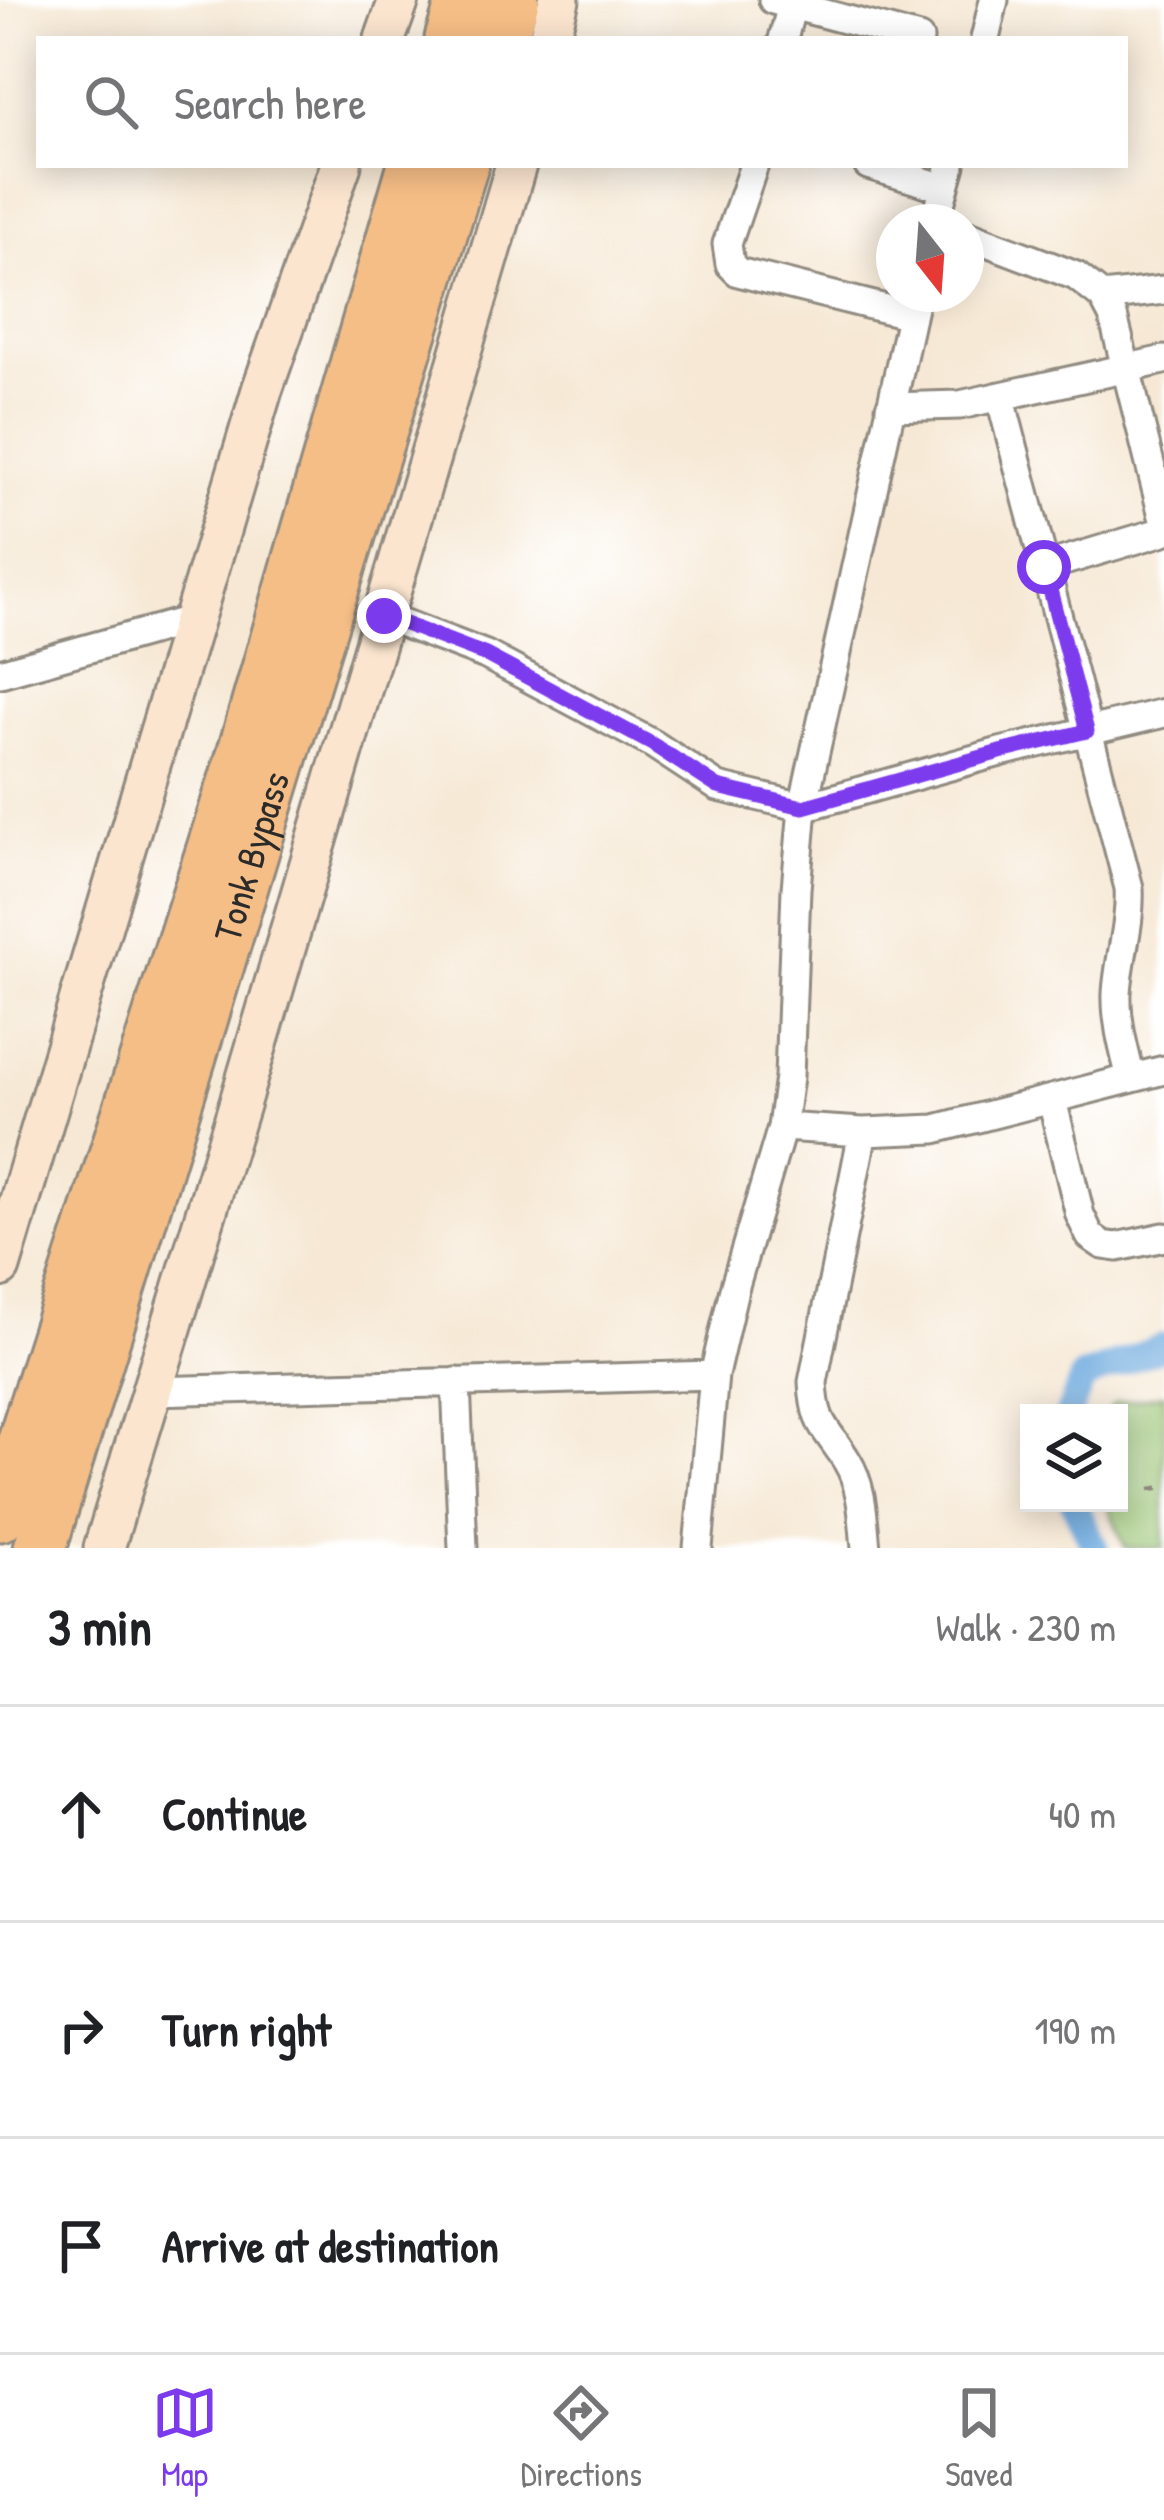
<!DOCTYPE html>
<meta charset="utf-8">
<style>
:root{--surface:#fff;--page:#f6f6f6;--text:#202124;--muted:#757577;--line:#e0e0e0;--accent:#7c3aed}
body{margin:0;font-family:"Patrick Hand",sans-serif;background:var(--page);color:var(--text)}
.controls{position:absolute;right:36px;bottom:36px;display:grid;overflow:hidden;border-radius:0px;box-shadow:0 6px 30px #0003}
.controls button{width:108px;height:108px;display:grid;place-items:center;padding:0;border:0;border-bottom:3px solid var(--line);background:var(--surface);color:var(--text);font:60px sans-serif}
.compass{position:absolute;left:876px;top:204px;width:108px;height:108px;border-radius:50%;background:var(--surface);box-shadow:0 6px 30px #0003;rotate:163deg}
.stop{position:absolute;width:36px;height:36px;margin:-27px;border:9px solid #7c3aed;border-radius:50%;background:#fff}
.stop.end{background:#7c3aed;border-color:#fff;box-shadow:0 3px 12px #0008}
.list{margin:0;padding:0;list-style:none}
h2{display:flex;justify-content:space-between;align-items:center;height:156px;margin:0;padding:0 48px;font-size:51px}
h2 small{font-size:39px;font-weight:400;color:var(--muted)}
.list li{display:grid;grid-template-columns:78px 1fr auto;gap:36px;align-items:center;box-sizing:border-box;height:216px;padding:0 48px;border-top:3px solid var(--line)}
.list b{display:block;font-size:45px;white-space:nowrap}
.list em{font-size:39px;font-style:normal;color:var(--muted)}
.icon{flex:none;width:66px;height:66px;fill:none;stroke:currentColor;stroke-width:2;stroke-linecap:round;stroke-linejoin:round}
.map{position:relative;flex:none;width:1164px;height:1548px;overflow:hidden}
.search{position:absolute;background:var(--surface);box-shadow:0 6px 30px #0003;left:36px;right:36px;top:36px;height:132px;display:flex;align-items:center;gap:30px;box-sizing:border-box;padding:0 42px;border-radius:0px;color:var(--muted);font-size:45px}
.sheet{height:804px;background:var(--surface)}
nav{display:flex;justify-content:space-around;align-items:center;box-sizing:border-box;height:168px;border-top:3px solid var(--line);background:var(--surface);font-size:33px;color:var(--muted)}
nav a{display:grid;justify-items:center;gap:6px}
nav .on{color:var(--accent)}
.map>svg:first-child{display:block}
.green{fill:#98c370;stroke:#62774e;stroke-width:3}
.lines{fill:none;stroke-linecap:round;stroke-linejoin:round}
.canal{stroke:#6ba8dd;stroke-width:27}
.street-casing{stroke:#908a80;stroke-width:33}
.secondary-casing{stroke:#908a80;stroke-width:45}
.highway-casing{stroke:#908a80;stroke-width:57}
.path{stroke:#908a80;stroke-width:4.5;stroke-dasharray:9 9;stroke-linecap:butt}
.street{stroke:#fff;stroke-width:27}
.secondary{stroke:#fbe5cf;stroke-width:39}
.highway{stroke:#f6be87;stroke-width:51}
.route{stroke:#7c3aed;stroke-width:15}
.labels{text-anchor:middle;stroke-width:9;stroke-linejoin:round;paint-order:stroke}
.street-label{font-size:39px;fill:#2b2b2b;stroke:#fff}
</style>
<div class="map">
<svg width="1164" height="1548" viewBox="0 0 1164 1548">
<rect width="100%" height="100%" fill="#fff"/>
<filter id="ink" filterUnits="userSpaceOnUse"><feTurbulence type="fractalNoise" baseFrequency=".00833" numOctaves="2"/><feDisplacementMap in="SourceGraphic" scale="24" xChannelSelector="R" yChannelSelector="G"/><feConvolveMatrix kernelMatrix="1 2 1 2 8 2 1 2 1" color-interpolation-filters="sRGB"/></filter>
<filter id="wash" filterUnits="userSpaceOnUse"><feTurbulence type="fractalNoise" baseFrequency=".004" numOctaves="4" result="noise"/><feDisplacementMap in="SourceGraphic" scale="48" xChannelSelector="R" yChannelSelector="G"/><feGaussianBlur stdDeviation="2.7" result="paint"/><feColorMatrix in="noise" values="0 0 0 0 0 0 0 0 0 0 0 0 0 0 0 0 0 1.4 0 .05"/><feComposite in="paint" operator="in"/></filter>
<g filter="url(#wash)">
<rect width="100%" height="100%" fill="#f6e8d4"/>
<path class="green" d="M1164 1394V1548H1125L1107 1503H1119V1413H1106L1115 1403Z"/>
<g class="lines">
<path class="canal" d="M1069 1413 1083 1378 1164 1346
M1074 1503 1095 1548"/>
</g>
</g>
<g filter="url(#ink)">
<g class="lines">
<defs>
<path id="street" d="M773 0 919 39
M783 39 792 5
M985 39 994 0
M754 165 727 244 730 264 738 272 910 315
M868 165 944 188
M935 222 951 165
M966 234 1076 276 1103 297 1113 316 1164 520
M1103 297 1164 290
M1000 396 1129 888C1131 924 1119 958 1117 993 1116 1022 1124 1050 1131 1078
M890 407 960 405 1164 360
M1044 567 1164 531
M384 616 486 655 653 744 718 787 803 807 1000 752 1164 713
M0 673 194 619
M1052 1100 1080 1215 1090 1236 1103 1245 1117 1247 1164 1237
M782 1127 863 1132 935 1129 1164 1070
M863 1132 813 1382C815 1428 826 1426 847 1461 863 1487 863 1519 866 1548
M456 1382 463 1548
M152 1391 714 1375
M698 1548 714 1375 734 1289 782 1127 789 1077 796 889 803 807 916 294"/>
<path id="secondary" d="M385 39 399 0
M549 39 559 0
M0 1267 262 390 341 165
M104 1548 239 1105 516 165"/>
<g id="highway">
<path d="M451 39 463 0"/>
<path d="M501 39 513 0"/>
<path d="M0 1515 243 755 414 165"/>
<path id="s1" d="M40 1548 462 165"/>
</g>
</defs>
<use href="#street" class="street-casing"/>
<use href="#secondary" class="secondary-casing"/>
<use href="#highway" class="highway-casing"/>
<path class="path" d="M1150 1489 1164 1487"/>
<use href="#street" class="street"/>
<use href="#secondary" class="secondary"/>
<use href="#highway" class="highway"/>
</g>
</g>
<g class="lines" filter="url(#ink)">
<path class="route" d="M384 616 486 655 652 744 718 787 803 807 1000 752 1087 731 1044 567"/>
</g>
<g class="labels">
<g class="street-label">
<text dy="14" stroke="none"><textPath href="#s1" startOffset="723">Tonk Bypass</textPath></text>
</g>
</g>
</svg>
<div class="controls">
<button><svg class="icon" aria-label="layers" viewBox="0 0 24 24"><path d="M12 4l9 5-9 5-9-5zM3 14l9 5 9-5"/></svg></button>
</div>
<svg class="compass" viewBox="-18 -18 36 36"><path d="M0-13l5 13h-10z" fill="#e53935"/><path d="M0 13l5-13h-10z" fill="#757577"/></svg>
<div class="stop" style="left:1044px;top:567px"></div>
<div class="stop end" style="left:384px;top:616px"></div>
<div class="search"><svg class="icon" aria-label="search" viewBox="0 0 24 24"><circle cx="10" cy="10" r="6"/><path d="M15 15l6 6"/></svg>Search here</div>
</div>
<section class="sheet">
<h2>3 min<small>Walk · 230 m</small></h2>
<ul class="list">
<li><svg class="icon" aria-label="ahead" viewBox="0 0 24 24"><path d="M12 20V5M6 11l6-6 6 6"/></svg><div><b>Continue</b></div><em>40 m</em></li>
<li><svg class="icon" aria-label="right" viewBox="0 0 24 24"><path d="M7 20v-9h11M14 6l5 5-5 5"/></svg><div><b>Turn right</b></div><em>190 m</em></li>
<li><svg class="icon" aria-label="arrive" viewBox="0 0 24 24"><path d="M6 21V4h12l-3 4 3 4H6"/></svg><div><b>Arrive at destination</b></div></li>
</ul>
</section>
<nav>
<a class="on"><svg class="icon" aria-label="map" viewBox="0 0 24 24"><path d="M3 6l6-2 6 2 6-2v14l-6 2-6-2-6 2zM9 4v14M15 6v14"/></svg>Map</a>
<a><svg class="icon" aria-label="directions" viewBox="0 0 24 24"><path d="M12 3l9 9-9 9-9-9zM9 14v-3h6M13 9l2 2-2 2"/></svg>Directions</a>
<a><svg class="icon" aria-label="saved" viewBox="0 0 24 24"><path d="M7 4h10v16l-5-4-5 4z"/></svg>Saved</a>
</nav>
